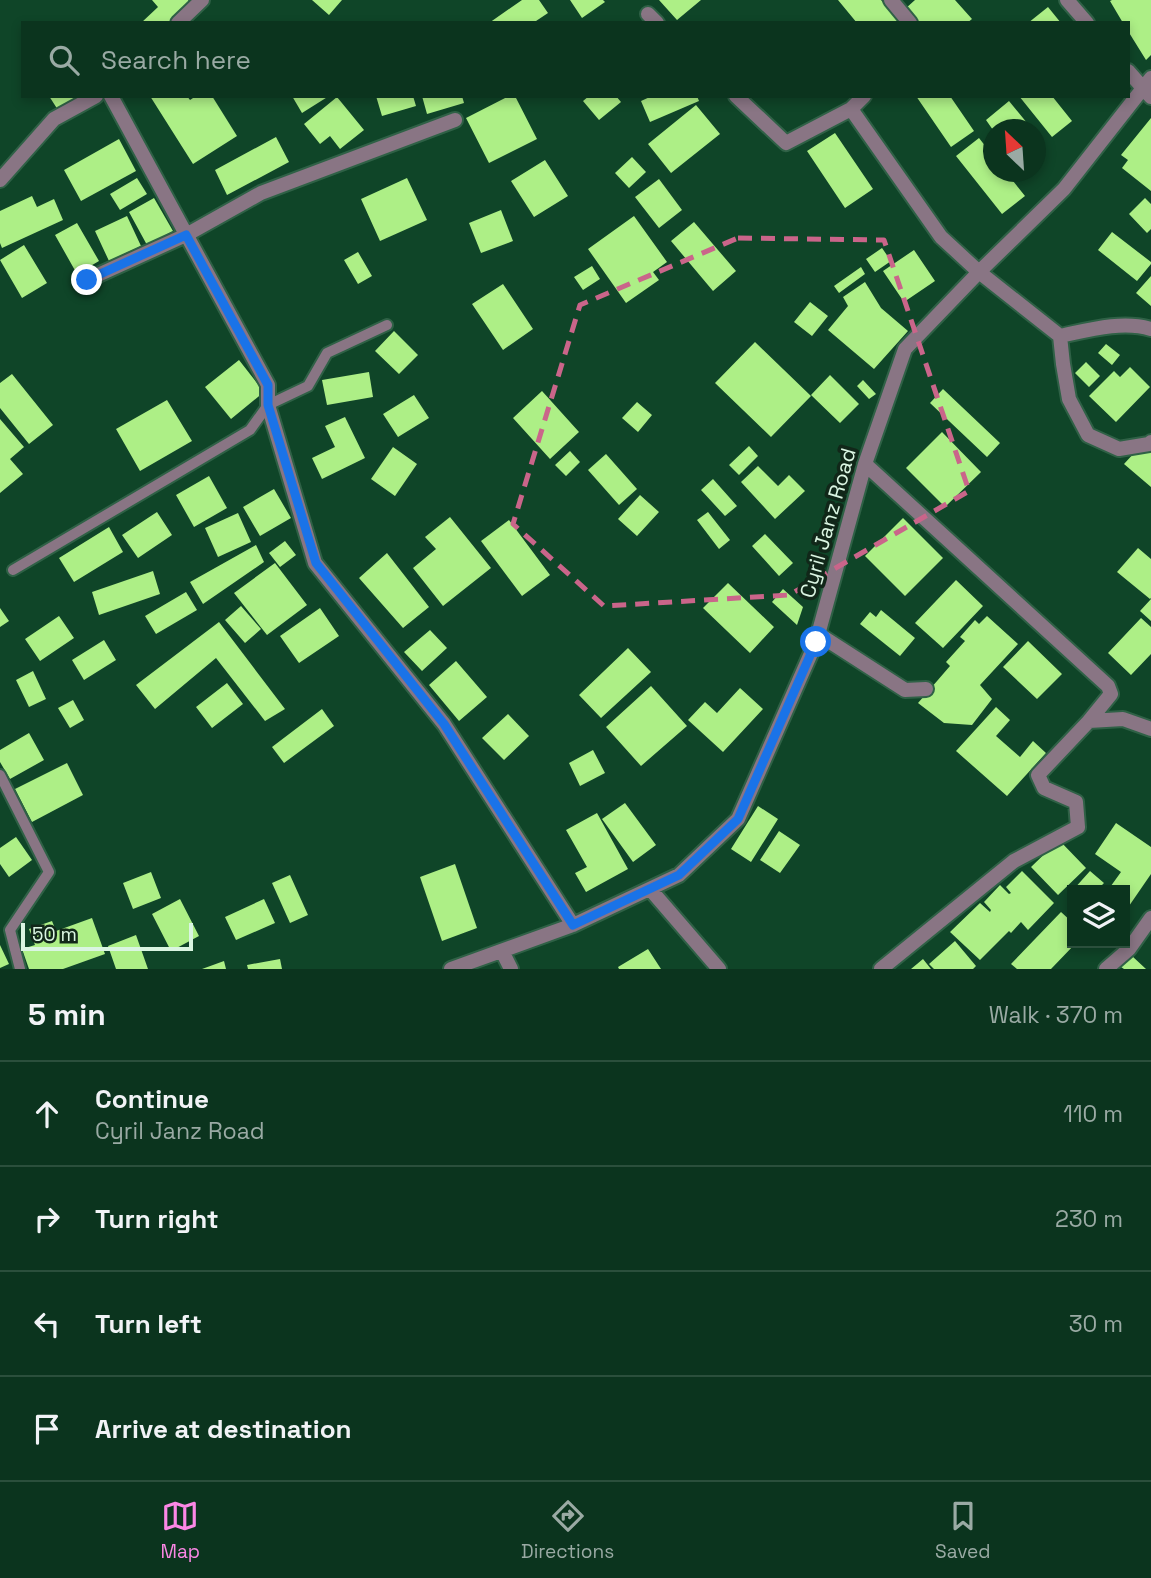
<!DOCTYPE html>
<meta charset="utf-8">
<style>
:root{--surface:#0b341e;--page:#143c27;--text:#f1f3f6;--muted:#9aaaa4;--line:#2b4f3c;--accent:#fb87e5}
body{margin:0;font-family:"Space Grotesk",sans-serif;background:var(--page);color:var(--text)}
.controls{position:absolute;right:21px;bottom:21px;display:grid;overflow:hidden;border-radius:0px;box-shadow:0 4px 10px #0003}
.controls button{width:63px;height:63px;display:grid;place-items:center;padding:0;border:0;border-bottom:2px solid var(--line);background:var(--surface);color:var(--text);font:35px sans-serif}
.compass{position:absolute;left:983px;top:119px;width:63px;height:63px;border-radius:50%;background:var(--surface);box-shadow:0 4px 10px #0003;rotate:335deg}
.scale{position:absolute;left:21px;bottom:18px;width:172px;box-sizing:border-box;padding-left:7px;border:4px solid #daf5e2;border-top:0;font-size:19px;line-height:24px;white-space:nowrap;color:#daf5e2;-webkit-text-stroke:5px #112719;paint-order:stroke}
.stop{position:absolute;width:21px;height:21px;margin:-16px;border:5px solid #1a73e8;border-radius:50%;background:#fff}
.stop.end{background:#1a73e8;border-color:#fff;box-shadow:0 2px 7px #0008}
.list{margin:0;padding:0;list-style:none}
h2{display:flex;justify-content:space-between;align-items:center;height:91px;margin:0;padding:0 28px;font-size:30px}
h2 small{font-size:23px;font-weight:400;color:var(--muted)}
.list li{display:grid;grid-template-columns:46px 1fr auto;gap:21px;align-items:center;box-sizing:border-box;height:105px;padding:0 28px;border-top:2px solid var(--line)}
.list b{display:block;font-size:26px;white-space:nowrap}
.list p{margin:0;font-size:23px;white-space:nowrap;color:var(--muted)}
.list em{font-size:23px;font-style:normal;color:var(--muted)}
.icon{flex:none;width:38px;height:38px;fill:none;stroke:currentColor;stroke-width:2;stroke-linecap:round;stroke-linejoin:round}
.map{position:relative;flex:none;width:1151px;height:969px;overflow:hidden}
.search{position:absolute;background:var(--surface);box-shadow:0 4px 10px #0003;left:21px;right:21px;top:21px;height:77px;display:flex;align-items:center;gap:18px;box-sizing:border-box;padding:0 24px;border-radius:0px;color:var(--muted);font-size:26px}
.sheet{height:511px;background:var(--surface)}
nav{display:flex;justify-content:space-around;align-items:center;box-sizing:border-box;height:98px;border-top:2px solid var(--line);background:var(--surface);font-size:19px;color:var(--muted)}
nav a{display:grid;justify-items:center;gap:4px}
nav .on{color:var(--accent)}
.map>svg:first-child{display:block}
.building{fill:#adef86}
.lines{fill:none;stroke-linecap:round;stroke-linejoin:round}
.service-casing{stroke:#2f6146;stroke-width:14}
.minor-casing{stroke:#2f6146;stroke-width:18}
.service{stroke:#897584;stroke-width:10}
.minor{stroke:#897584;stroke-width:14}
.route{stroke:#1a73e8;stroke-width:9}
.marked{fill:none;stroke:#ca658a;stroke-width:5;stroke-dasharray:14 9;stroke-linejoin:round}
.labels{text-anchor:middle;stroke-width:7;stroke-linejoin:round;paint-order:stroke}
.street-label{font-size:21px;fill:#daf5e2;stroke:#112719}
</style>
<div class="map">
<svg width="1151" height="969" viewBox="0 0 1151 969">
<rect width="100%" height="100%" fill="#0f4528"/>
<path class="building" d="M152 0H188L192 5 173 23H141L158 7Z
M312 0H342L329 15Z
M522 0H539L548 13 533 23H489Z
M570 0H603L605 2 582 18Z
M659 0H701L677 20Z
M838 0H881L900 23H857Z
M915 0H955L972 19 967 23H918L905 9Z
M1112 0H1151V55L1146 60 1128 31V23H1123L1110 1Z
M1048 7 1061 23H1028Z
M49 96H78L58 110Z
M150 96H187L190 100 196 96H212L237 136 193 164Z
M292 96H329L302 113Z
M376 96H413L416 106 382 116Z
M422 96H462L464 103 427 114Z
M509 96H515L537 139 489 163 466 118Z
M589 96H616L621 102 599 120 583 101Z
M652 96H697L699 101 650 122 641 101Z
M916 96H950L974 131 951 147Z
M1019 96H1052L1072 121 1052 137Z
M337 97 364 130 340 149 330 136 320 144 304 124Z
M1009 101 1032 129 993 130 986 120Z
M696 105 720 134 671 173 648 144Z
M1151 118V191L1122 168 1128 160 1121 155Z
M835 133 873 189 845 208 807 151Z
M276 137 289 162 227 195 215 170Z
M979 138 993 156V172H1006L1025 196 1002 214 956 156Z
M119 139 136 171 81 201 64 170Z
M632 157 646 172 629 188 615 173Z
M545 160 568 196 534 217 511 181Z
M137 178 147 194 120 210 110 194Z
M407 178 427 220 380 241 361 199Z
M659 179 682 210 659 228 635 197Z
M32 196 37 207 54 199 63 220 2 248 0 243V211Z
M154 198 173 231 147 245 129 212Z
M1145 198 1151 204V229L1147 233 1129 214Z
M501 210 513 241 481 253 469 223Z
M127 216 141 246 109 261 95 231Z
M634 216 667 262 653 272 659 280 626 303 588 249Z
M694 222 736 271 713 291 671 241Z
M77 223 99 261 77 274 55 235Z
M1112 232 1151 262V264L1137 281 1098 250Z
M24 245 47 283 22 298 0 260Z
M882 248 891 261 875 272 866 259Z
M914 250 935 281 904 302 883 271Z
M358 252 372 276 358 284 344 260Z
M592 266 600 279 583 290 574 277Z
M861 267 865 274 839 293 834 286Z
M1151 276V306L1136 293Z
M865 282 881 308 908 331 874 369 828 330 848 306 843 297Z
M503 284 533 329 503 350 472 304Z
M810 302 828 316 812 336 794 322Z
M394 331 418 355 399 374 375 351Z
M755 342 811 396 771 437 715 383Z
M1106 344 1120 355 1112 365 1098 353Z
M239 360 264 392 231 419 205 387Z
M1086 362 1100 376 1089 387 1075 373Z
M1130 367 1150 387 1116 422 1089 396 1114 371 1120 377Z
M369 372 373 397 327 405 322 380Z
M12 374 53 425 29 444 0 408V383Z
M830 375 859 404 840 423 811 395Z
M863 380 876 394 869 399 857 386Z
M943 389 1000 443 987 457 930 403Z
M542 391 579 432 550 459 513 418Z
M414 395 429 418 398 437 383 414Z
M167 400 192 441 140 471 116 429Z
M637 402 652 415 638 432 622 418Z
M345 417 365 458 322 479 312 458 335 447 325 426Z
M0 419 24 447 10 459 23 474 0 493Z
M942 432 981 472 945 507 906 468Z
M749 446 758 456 739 475 729 465Z
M393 447 417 464 395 496 371 479Z
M1144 447 1151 453V487L1124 464 1135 452 1138 455Z
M570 451 580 462 566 476 555 465Z
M606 454 637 489 619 505 588 470Z
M758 466 778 486 789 475 805 491 775 519 741 482Z
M209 476 227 508 194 527 176 495Z
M713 479 737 506 725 516 701 490Z
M274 489 291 518 260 536 243 507Z
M640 495 659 512 637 536 618 519Z
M157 512 172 535 138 558 122 535Z
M708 512 730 540 719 549 697 520Z
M238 513 251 542 218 557 205 528Z
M450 517 491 568 443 606 413 568 436 549 425 537Z
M903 518 943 558 905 596 865 556Z
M509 520 550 575 522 596 481 541Z
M109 527 123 552 74 582 59 558Z
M765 534 793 563 779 576 752 546Z
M285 541 296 555 280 567 269 553Z
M256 545 264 562 203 604 190 582Z
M1138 548 1151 559V598L1150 599 1117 572Z
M387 553 429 607 403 628 359 578Z
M275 563 307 605 267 635 234 593Z
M153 571 160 594 99 615 92 592Z
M956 580 983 606 943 648 915 623Z
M728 583 774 627 750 653 703 608Z
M783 589 803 607 797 625 772 602Z
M186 592 197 610 156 634 145 616Z
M1151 599V621L1140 611Z
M241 606 261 629 245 643 225 620Z
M0 608 9 621 0 627Z
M320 608 339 636 299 663 280 636Z
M881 610 915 638 900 656 860 624 870 612 876 617Z
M59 616 74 638 40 661 25 639Z
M987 616 1018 644 980 685 992 699 972 725 944 723 918 703 950 666 946 662 965 641 960 637 975 620 979 624Z
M1141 618 1151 627V654L1131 675 1108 653Z
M219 622 285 709 265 721 216 658 155 709 136 685Z
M430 630 447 648 422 671 404 652Z
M104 640 116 660 84 680 72 660Z
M1028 641 1062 674 1037 699 1003 667Z
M628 648 651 672 601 718 579 695Z
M456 661 487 697 459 721 429 685Z
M33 671 46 699 29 707 16 680Z
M227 683 243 704 212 728 196 707Z
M651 686 687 726 641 766 606 727Z
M740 688 763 709 723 752 688 720 705 702 717 713Z
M73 700 84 720 70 728 58 708Z
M996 707 1010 720 996 736 1020 757 1033 741 1046 753 1007 796 956 751Z
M322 709 334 726 284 763 272 747Z
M508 714 529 736 504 760 482 738Z
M29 733 44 760 10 779 0 762V750Z
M593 750 605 773 580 786 569 763Z
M67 763 83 795 32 822 15 789Z
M625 803 656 845 633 862 602 819Z
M758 806 778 819 751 862 731 849Z
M597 813 628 869 586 892 575 873 587 867 566 830Z
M1116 823 1151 847V874L1129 906 1125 903V890H1108L1121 872 1095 854Z
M779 831 800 845 780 873 760 860Z
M16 837 32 860 9 877 0 864V848Z
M1059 840 1086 868 1058 895 1031 867Z
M455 864 477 928 442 941 420 877Z
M1022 871 1054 903 1028 930 1021 922 1011 933 1009 931 980 960 950 932 980 903 990 912 991 910 984 902 1000 885 1009 894 1011 893 1006 887Z
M1090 871 1104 883 1097 890H1073Z
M151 872 161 898 133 909 123 883Z
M290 875 308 915 290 923 272 883Z
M180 899 199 936 171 951 152 914Z
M264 899 275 923 236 940 225 917Z
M1061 912 1072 922V943H1076L1051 969H1017L1011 964Z
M92 918 105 954 63 969H29L22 949 35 945 29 929 52 921 56 931Z
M136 935 148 969H116L108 946Z
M955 941 976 966 973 969H934L929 964Z
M0 945 9 964 0 968Z
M648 949 661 969H619L618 967Z
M1132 956 1146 969H1124L1121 967Z
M280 959 282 969H248L247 965Z
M923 959 931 969H911Z
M224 961 226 969H202Z"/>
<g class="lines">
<defs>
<path id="service" d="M13 570 250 430 268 405 308 386 327 353 387 325
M0 775 49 872 10 930 20 969"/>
<path id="minor" d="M891 0 910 23
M1067 0 1087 23
M648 14 657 23
M178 23 202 0
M1128 71 1151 97
M111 96 268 385V405L315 563 444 724 573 925
M736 96 786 143 851 109 941 237 979 272 1060 336 1063 364 1069 399 1088 435 1119 449 1149 444 1151 442
M851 109 864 96
M0 180 54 119 96 96
M87 280 186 235 261 193 455 120
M1060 336C1088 330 1123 320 1151 329
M865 464 1108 686 1111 694 1089 721
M818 634 905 690 926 689
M650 889 719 969
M502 951 511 969
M451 969 573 925 679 875 738 819 816 642 865 464 905 349 979 272 1064 189 1151 78
M881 969 1014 861 1078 827 1076 802 1044 788 1038 775 1089 721 1123 719 1151 729
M1106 969 1129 949 1151 918"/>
</defs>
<use href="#service" class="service-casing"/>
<use href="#minor" class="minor-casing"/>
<use href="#service" class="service"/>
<use href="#minor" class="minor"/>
</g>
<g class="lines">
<path class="route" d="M87 280 186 235 268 385V405L316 563 444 724 573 925 679 875 738 819 816 642"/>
</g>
<path class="marked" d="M738 238 884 240 969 491 789 595 604 606 513 524 580 305Z"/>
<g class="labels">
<g class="street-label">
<text transform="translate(828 523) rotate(-74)" y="7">Cyril Janz Road</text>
</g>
</g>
</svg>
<div class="controls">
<button><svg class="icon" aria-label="layers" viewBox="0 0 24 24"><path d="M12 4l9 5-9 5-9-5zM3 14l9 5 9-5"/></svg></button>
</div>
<svg class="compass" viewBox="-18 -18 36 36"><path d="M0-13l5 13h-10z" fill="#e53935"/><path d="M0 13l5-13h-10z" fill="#9aaaa4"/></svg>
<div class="scale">50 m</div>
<div class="stop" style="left:816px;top:642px"></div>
<div class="stop end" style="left:87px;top:280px"></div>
<div class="search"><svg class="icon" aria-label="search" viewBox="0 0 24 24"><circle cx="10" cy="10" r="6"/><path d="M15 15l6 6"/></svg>Search here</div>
</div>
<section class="sheet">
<h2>5 min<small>Walk · 370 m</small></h2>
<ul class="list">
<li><svg class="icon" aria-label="ahead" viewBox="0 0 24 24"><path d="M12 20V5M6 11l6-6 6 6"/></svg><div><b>Continue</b><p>Cyril Janz Road</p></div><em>110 m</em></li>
<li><svg class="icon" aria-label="right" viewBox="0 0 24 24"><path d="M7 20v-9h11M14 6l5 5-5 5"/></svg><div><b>Turn right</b></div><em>230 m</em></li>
<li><svg class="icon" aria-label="left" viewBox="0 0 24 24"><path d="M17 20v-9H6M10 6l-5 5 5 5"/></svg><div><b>Turn left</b></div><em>30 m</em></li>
<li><svg class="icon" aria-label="arrive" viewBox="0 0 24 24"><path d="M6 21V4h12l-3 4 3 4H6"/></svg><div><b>Arrive at destination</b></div></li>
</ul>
</section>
<nav>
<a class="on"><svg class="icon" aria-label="map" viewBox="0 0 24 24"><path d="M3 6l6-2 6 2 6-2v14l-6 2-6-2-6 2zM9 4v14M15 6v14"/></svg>Map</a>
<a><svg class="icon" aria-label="directions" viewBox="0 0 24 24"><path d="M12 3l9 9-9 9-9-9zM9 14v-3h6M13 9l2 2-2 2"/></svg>Directions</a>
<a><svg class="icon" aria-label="saved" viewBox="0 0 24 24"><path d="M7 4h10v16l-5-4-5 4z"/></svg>Saved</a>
</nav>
